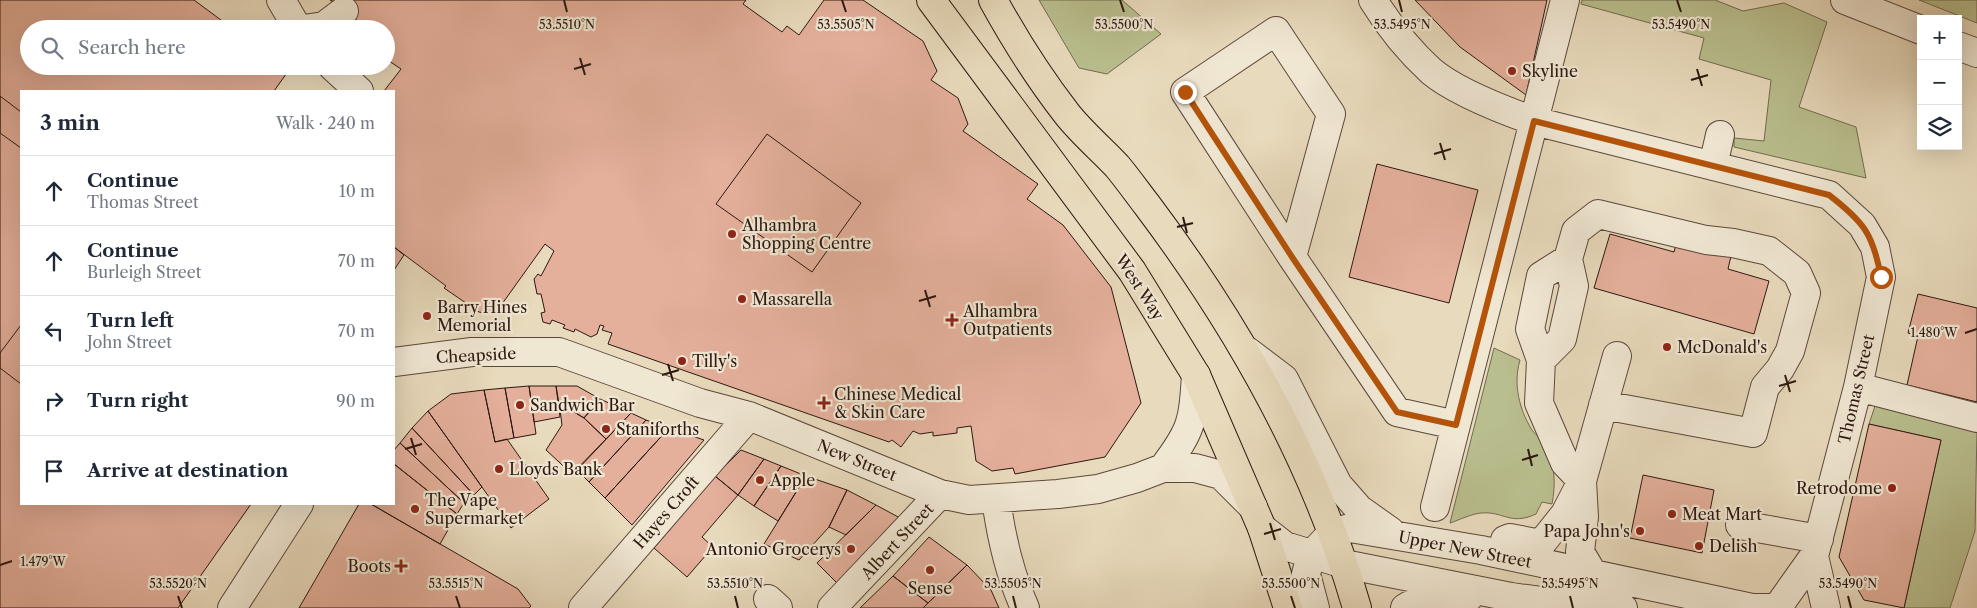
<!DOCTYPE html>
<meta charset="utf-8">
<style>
:root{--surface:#fff;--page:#f2f2f3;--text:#1f2937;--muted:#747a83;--line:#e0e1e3}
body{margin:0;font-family:"Libre Caslon Text",serif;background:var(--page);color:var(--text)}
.controls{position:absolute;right:15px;top:15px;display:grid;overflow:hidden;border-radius:0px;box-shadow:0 5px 20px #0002}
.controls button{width:45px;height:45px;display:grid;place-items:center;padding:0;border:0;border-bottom:1px solid var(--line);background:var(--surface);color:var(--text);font:25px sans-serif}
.stop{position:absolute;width:15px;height:15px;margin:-11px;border:4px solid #b45309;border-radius:50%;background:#fff}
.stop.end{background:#b45309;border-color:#fff;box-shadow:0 1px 5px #0008}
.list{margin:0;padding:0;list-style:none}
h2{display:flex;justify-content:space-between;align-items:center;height:65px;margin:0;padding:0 20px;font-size:21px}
h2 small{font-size:16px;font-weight:400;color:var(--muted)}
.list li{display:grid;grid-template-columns:32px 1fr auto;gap:15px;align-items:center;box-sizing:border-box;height:70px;padding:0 20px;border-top:1px solid var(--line)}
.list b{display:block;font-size:19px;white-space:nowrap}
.list p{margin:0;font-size:16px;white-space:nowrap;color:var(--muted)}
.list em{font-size:16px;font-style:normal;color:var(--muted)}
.icon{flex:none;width:28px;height:28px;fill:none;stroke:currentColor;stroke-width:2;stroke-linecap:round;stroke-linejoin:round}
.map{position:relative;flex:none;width:1977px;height:608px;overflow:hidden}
.search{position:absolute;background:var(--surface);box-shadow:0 5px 20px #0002;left:20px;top:20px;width:375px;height:55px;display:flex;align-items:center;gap:12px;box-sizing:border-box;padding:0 18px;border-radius:28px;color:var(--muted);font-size:19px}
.panel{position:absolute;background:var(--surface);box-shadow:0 5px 20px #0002;left:20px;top:90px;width:375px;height:415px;border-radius:0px}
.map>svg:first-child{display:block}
.green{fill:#b9be8e;stroke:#736b50}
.building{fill:#e4af9b;stroke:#2d1811}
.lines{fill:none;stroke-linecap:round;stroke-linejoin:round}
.minor-casing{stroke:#5c483c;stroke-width:30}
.highway-casing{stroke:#2d1811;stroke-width:30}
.minor{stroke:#f0e7d3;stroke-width:28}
.highway{stroke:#e8dabc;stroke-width:28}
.route{stroke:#b45309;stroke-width:6}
.ticks{fill:none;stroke:#2d1811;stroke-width:2}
.poi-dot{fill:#8f2418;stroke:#f0e7d3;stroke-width:2}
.labels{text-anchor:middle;stroke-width:4.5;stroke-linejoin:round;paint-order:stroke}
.poi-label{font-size:16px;fill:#2d1811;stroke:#f0e7d3;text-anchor:start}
.street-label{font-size:16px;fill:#2d1811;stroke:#f0e7d3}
.ticks-label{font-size:12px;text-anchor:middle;fill:#2d1811;stroke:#f0e7d3;stroke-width:4.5;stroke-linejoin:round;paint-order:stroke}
</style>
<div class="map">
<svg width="1977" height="608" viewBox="0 0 1977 608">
<rect width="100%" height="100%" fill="#e8dabc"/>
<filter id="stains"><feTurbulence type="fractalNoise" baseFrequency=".004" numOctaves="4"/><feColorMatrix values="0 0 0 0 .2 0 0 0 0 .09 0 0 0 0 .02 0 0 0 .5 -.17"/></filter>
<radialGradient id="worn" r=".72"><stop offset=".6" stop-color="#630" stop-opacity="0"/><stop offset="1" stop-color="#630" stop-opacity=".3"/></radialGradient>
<path class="green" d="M1039 0H1122L1161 34 1107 74 1079 68Z
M1582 0H1715L1743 11 1784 3 1827 22 1799 107 1856 127 1866 178 1734 147V138L1764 141 1771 80 1699 59 1704 38 1581 4Z
M1919 0H1977V23Z
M1494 348 1520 360C1513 384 1519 409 1532 430 1535 435 1542 438 1545 444 1555 462 1556 484 1552 504L1542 502 1536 514C1510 526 1504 511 1481 513 1471 514 1459 520 1450 523Z
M1876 403 1977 429 1975 531 1950 608H1904L1941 440 1869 424Z"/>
<path class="building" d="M0 0H194L233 29H29V66H285L289 70 274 91H21V504H251L178 608H0Z
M330 0H746L743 4 782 32 787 26 799 35 824 0H863L923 41 937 71 931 80 958 98 968 124 963 131 1038 184 1027 199 1063 225 1111 287 1141 403 1105 457 1015 474 1013 468 992 471 976 461 971 426 957 428V433L933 436V432L920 434 913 431 901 447 892 440 889 442 608 344 612 333 602 330 604 326 600 325 597 334 591 337 575 329 574 332 563 328 565 325 552 320 550 324 543 322 541 313 545 312 541 294H537L534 279 538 274 541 276 554 251 545 244 497 311 484 313 479 312 444 288 446 286 394 247V91H384L401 69 386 59V29H353L359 22Z
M1415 0H1547L1526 95 1460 47Z
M0 96 21 112V148L0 133Z
M767 134 861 203 812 272 716 204Z
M1377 164 1478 190 1449 303 1349 277Z
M1610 234 1674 252 1677 240 1731 256 1728 269 1769 281 1754 334 1594 288Z
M394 247 404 255 394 270Z
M1918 294 1977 308V402L1907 385 1918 336 1908 333Z
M21 325V384L0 368V353Z
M529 386H556L560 417 534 422Z
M529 386 536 434 514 438 505 388Z
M556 386H577L600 399 584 418 569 409 560 410Z
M505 388 514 438 495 442 484 390Z
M484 390 495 442 507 439 549 499 511 528 428 411 451 394Z
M600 399 631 413 606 439 584 418Z
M569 409 584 418 606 439 572 474 546 450 562 425 560 410Z
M428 411 482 487 474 495 412 428Z
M631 413 646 420 589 482 577 470Z
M646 420 669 428 605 498 589 482Z
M1869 424 1941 440 1904 608 1864 600 1839 557Z
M412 428 474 495 464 503 400 443Z
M669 428 704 440 632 525 605 498Z
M400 443 464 503 457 514 394 464V450Z
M741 450 764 459 738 495 715 476Z
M764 459 781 466 754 506 738 495Z
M394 464 457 514 440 544 371 504H394Z
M781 466 806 476 778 521 754 506Z
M1643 475 1714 490 1702 553 1630 538Z
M715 476 738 495 702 537 713 547 687 577 654 548Z
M806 476 847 490 829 527 799 560 764 544Z
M847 490 876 505 846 535 829 527Z
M359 504H371L518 589 531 606 529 608H299Z
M876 505 900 518 837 583 817 563Z
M929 537 967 565 928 603 893 576Z
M967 565 991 590 999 608H923Z
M893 576 928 603 923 608H860Z"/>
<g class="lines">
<defs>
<path id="minor" d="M281 0 298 29
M1373 0C1389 26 1408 50 1431 71 1456 92 1503 110 1534 121L1829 195 1862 225 1875 247 1881 277 1858 387 1814 556 1780 604
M1845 0 1921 30
M304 29 324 26 344 11
M1958 46 1977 53
M332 66 359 91
M1713 166 1720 135
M1292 257 1331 114 1276 31 1185 92 1292 257 1397 412 1456 425
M1247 351 1284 379 1338 485 1359 509 1390 531
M1541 360 1562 339 1574 286 1568 259
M394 362 472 352H559L700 403 749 416 940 494 969 500 1058 494 1098 489 1137 478 1163 468H1195L1221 475 1253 507
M1858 387 1977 418
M1163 468C1192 430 1193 422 1196 375
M996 499C1001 536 1009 573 1025 608
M1435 507 1565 0
M1740 525 1819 539
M1262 528 1285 546 1344 564 1511 597 1593 608
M1505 540 1510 538 1541 544 1565 514 1582 481 1617 356
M1814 556 1826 608
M1593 574 1580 552 1584 517 1582 481 1565 463 1539 403 1541 360 1530 329 1541 276 1568 259 1576 231 1598 214 1706 240 1733 243 1769 251 1797 273 1806 293 1790 351 1780 369 1765 387 1753 433 1603 405
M1575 588 1608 595 1623 608
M768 599 778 608
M232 608 299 504
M583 608 749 416
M832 608 940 494
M1315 608 1306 574 1311 555 1332 533 1350 528 1481 550 1752 608H1773
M1405 608C1423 596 1448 598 1469 597"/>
<path id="highway" d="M931 0 1132 271 1196 375 1262 528 1288 608
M993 0C1015 40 1039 78 1067 114 1082 133 1101 149 1117 166 1127 178 1137 192 1147 205 1238 326 1315 462 1357 608"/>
</defs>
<use href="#minor" class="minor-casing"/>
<use href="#highway" class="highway-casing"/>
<use href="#minor" class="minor"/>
<use href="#highway" class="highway"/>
</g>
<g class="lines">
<path class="route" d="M1185 92 1292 257 1397 412 1456 425 1534 121 1829 195C1864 222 1873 234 1881 277"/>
</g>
<path class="ticks" d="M564 0 567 12M842 0 846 12M1120 0 1124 12M1399 0 1402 12M1677 0 1681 12M580 58 585 75M574 69 591 64M1697 69 1702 86M1691 80 1708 75M1440 143 1445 160M1434 154 1451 149M1183 217 1187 233M1177 227 1193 223M925 290 930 307M919 301 936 296M1965 333 1977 329M668 364 673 381M662 375 679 370M1785 375 1790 392M1779 386 1796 381M411 438 416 455M405 449 422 444M1528 449 1532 466M1522 460 1538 455M1270 523 1275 540M1264 534 1281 529M0 565 12 561M178 596 182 608M456 596 460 608M735 596 738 608M1013 596 1016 608M1291 596 1295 608M1570 596 1573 608M1848 596 1851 608"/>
<g class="poi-dot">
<circle cx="1512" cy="71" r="5"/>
<circle cx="732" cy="234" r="5"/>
<circle cx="742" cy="299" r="5"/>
<circle cx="427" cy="316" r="5"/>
<path d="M949.5 312.5h5v5h5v5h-5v5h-5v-5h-5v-5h5z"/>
<circle cx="1667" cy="347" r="5"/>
<circle cx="682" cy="361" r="5"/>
<path d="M821.5 395.5h5v5h5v5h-5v5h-5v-5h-5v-5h5z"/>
<circle cx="520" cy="405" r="5"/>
<circle cx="606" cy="429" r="5"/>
<circle cx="499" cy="469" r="5"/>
<circle cx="760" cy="480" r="5"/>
<circle cx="1892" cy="488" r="5"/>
<circle cx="415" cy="509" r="5"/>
<circle cx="1672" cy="514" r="5"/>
<circle cx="1640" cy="531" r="5"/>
<circle cx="1699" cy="546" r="5"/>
<circle cx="851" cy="549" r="5"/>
<path d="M398.5 558.5h5v5h5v5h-5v5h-5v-5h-5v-5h5z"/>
<circle cx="930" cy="570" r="5"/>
</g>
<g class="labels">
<g class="poi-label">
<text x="1522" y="77">Skyline</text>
<text x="742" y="231">Alhambra<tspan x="742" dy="18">Shopping Centre</tspan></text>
<text x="752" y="305">Massarella</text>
<text x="437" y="313">Barry Hines<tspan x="437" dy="18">Memorial</tspan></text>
<text x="963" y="317">Alhambra<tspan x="963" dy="18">Outpatients</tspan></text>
<text x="1677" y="353">McDonald's</text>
<text x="692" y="367">Tilly's</text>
<text x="834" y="400">Chinese Medical<tspan x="834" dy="18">&amp; Skin Care</tspan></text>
<text x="530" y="411">Sandwich Bar</text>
<text x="616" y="435">Staniforths</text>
<text x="509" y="475">Lloyds Bank</text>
<text x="770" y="486">Apple</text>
<text x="1882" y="494" text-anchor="end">Retrodome</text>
<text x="425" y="506">The Vape<tspan x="425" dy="18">Supermarket</tspan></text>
<text x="1682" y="520">Meat Mart</text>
<text x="1630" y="537" text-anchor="end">Papa John's</text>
<text x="1709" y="552">Delish</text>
<text x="841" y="555" text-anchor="end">Antonio Grocerys</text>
<text x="391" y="572" text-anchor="end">Boots</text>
<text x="930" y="594" text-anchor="middle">Sense</text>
</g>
<g class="street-label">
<text transform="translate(1140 287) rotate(57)" y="6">West Way</text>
<text transform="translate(476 355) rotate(-3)" y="6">Cheapside</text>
<text transform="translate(1856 389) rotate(-77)" y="6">Thomas Street</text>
<text transform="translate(857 460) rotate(22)" y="6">New Street</text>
<text transform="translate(666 512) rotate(-49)" y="6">Hayes Croft</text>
<text transform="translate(897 541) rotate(-47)" y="6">Albert Street</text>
<text transform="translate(1465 549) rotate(11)" y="6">Upper New Street</text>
</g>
</g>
<g class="ticks-label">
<text x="567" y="29">53.5510°N</text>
<text x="846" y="29">53.5505°N</text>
<text x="1124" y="29">53.5500°N</text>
<text x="1402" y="29">53.5495°N</text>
<text x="1681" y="29">53.5490°N</text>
<text x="1934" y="337">1.480°W</text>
<text x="43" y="566">1.479°W</text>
<text x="178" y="588">53.5520°N</text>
<text x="456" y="588">53.5515°N</text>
<text x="735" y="588">53.5510°N</text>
<text x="1013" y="588">53.5505°N</text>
<text x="1291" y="588">53.5500°N</text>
<text x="1570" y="588">53.5495°N</text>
<text x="1848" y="588">53.5490°N</text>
</g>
<rect width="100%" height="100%" filter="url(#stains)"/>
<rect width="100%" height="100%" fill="url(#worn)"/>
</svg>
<div class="controls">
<button>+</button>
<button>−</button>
<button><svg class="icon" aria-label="layers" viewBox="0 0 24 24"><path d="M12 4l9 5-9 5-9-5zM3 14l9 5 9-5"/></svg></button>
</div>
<div class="stop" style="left:1881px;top:277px"></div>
<div class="stop end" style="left:1185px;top:92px"></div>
<div class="search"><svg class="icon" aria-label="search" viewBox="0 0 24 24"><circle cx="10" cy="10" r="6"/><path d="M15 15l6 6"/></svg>Search here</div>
<section class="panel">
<h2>3 min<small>Walk · 240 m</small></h2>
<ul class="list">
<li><svg class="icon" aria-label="ahead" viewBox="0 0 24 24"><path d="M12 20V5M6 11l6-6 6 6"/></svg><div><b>Continue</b><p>Thomas Street</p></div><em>10 m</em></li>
<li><svg class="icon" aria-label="ahead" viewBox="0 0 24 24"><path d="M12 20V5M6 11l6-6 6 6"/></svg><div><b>Continue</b><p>Burleigh Street</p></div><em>70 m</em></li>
<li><svg class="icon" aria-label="left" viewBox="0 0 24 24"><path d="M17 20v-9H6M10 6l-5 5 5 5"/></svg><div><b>Turn left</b><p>John Street</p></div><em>70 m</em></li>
<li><svg class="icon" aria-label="right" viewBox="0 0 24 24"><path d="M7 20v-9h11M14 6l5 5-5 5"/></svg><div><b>Turn right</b></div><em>90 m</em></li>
<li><svg class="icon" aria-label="arrive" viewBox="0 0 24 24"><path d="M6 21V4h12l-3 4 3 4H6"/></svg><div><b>Arrive at destination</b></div></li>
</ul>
</section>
</div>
